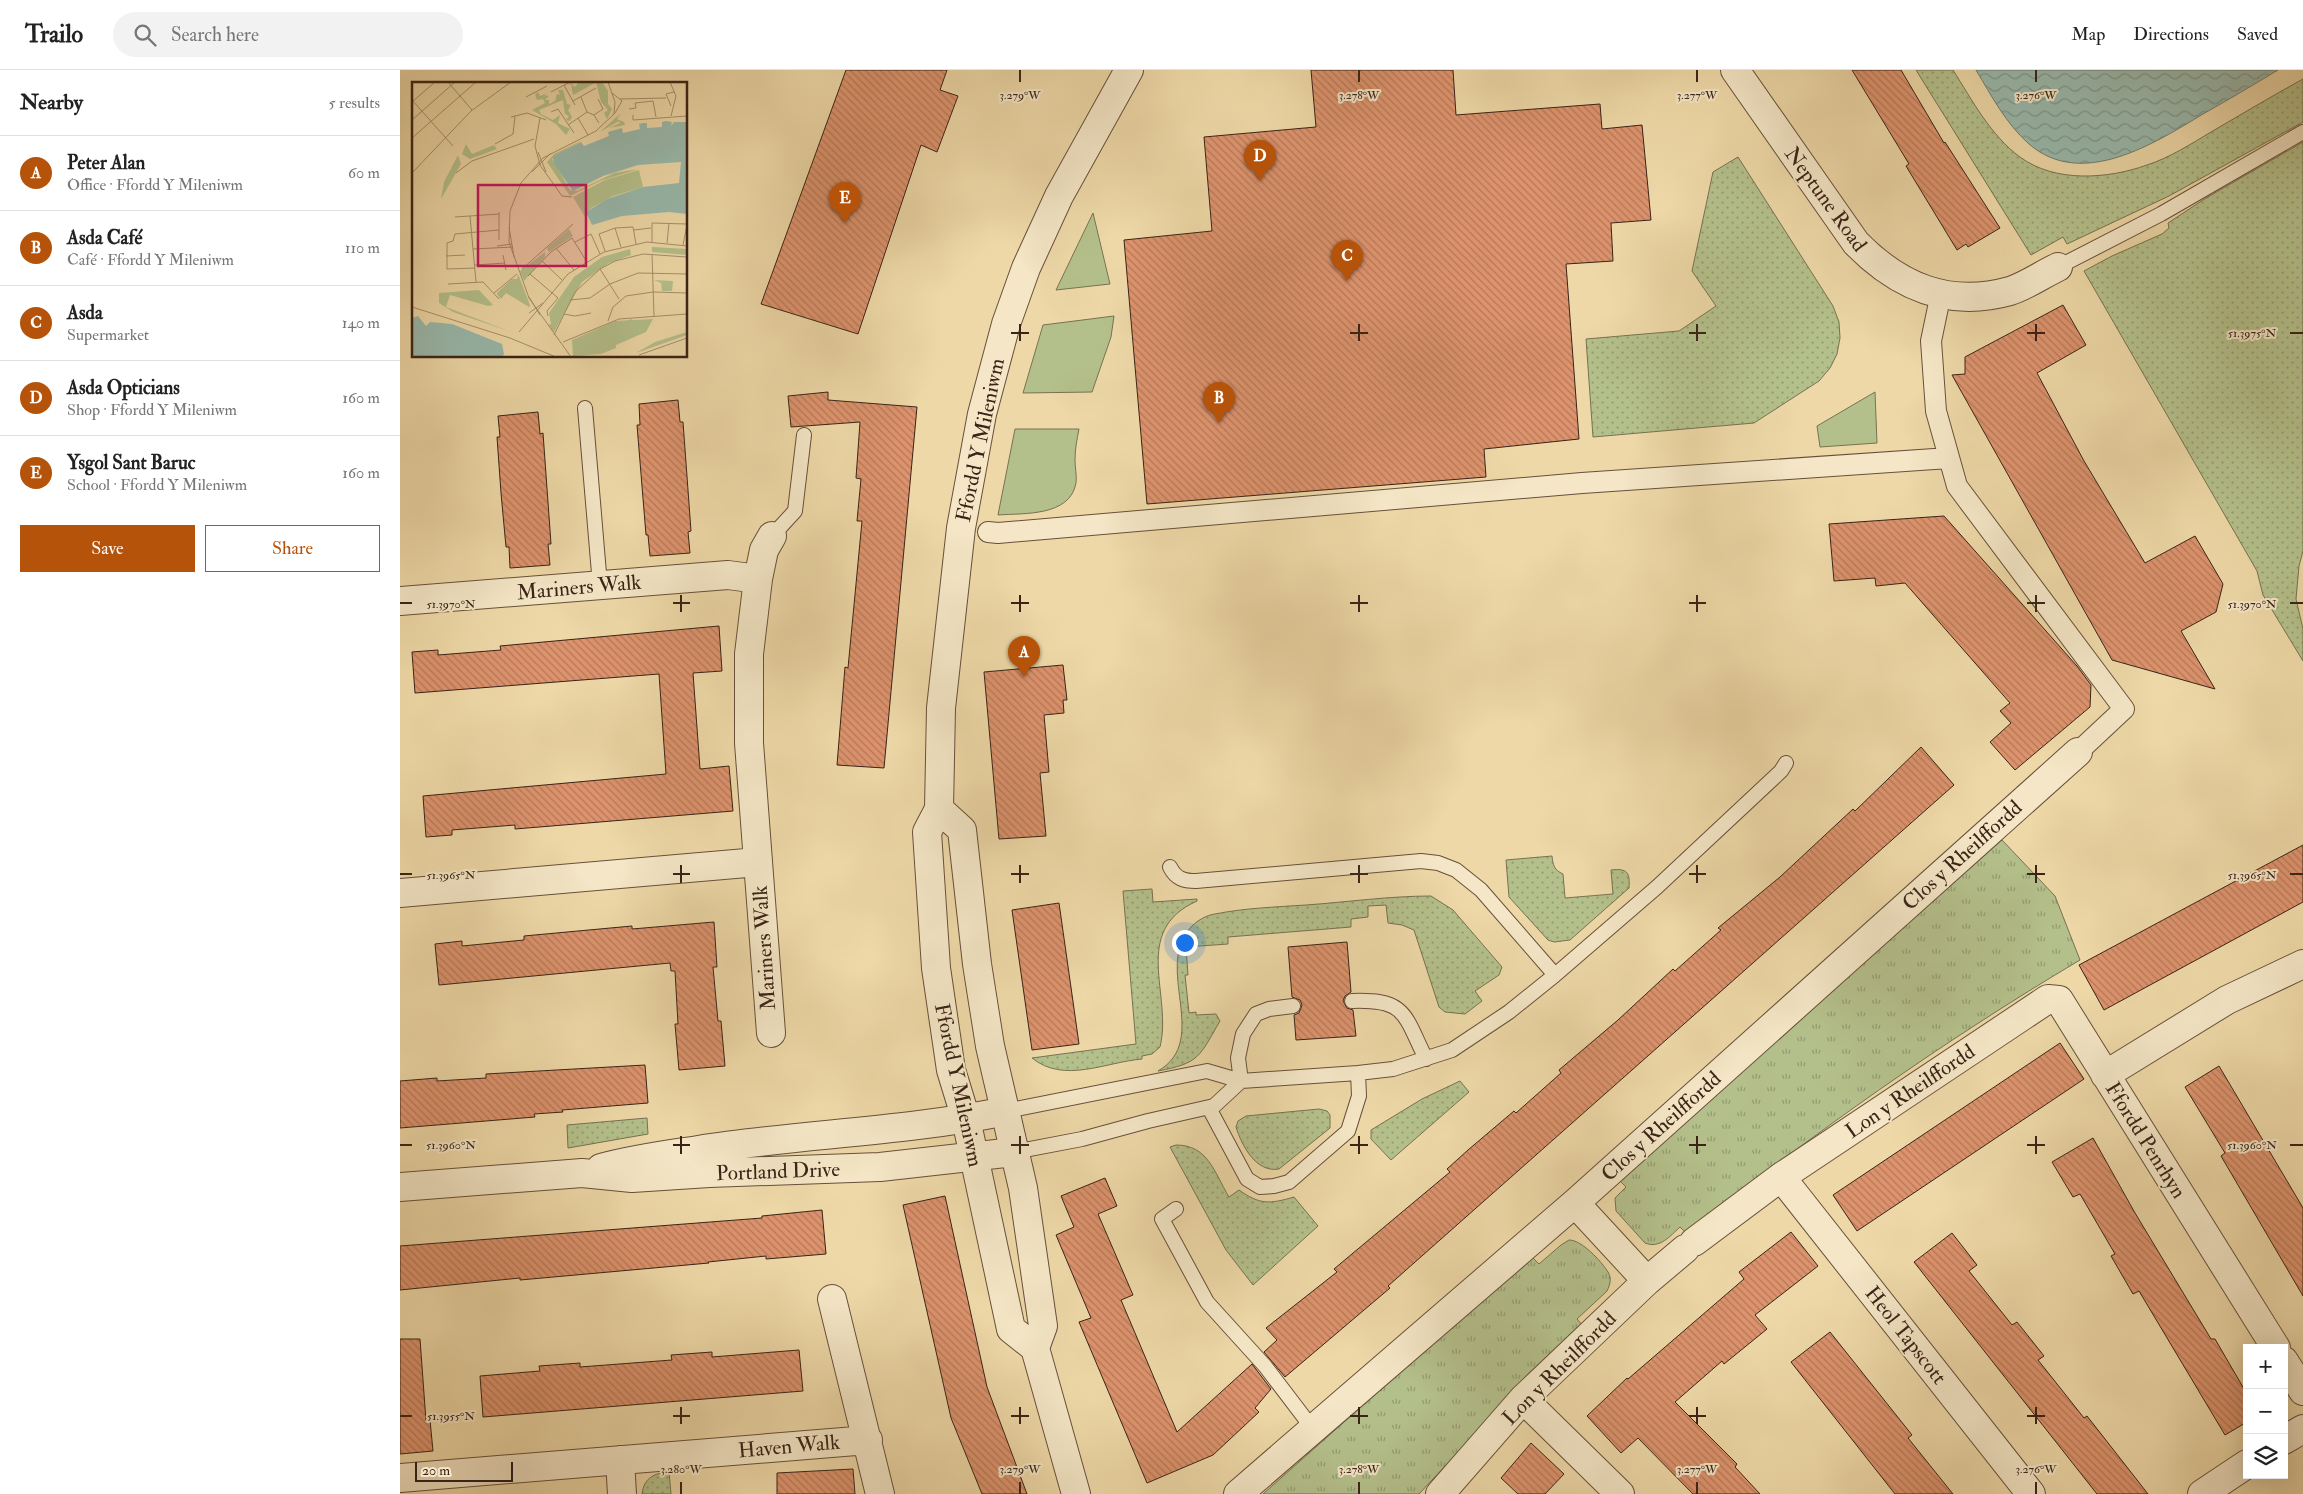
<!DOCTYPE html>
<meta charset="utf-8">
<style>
:root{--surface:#fff;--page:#f2f2f2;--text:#222;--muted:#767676;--line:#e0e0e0;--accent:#b45309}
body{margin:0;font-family:"IM FELL Double Pica",serif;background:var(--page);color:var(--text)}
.controls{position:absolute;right:15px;bottom:15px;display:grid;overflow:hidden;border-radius:0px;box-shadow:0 5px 20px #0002}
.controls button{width:45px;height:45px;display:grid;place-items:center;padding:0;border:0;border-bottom:1px solid var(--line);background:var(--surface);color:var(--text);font:25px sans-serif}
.scale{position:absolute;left:15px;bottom:12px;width:98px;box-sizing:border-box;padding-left:5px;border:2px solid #3a2317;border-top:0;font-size:14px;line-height:18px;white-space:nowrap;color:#3a2317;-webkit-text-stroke:4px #f4e6c6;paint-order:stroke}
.you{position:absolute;left:784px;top:872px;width:18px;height:18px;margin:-12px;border:4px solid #fff;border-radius:50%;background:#1a73e8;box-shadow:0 0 0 8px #1a73e833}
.badge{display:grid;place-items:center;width:32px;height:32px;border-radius:50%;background:var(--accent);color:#fff;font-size:16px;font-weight:700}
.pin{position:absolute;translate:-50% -41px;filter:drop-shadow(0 1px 2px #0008)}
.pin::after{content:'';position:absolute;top:26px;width:18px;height:15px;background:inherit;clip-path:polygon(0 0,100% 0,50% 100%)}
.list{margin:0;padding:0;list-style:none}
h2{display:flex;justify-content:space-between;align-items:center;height:65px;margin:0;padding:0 20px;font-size:21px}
h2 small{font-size:16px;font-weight:400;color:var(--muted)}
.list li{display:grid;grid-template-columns:32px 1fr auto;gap:15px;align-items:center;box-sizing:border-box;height:75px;padding:0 20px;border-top:1px solid var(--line)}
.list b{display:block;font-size:19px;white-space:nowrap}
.list p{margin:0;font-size:16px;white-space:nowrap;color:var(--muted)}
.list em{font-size:16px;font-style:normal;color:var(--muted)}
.actions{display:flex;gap:10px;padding:15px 20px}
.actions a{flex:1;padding:11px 0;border:1px solid var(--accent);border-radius:0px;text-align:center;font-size:18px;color:var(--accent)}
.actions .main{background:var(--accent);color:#fff}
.icon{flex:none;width:28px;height:28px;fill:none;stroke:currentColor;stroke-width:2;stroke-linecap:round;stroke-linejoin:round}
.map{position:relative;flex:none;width:1903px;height:1424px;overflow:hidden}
header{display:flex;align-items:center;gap:30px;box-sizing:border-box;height:70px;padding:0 25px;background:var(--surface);border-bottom:1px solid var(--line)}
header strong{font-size:24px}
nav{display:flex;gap:28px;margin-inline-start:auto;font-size:18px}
.search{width:350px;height:45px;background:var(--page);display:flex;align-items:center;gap:12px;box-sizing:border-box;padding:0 18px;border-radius:28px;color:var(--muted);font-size:19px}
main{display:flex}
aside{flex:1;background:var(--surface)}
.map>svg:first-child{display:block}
.grass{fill:url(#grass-dots);stroke:#777251}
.park{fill:url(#park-tufts);stroke:#777251}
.garden{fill:#b4c08b;stroke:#777251}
.water{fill:url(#water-waves);stroke:#737d70}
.building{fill:url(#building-back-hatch);stroke:#3a2317}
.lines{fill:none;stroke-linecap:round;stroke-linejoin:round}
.service-casing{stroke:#67503b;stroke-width:16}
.pedestrian-casing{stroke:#67503b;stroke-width:22}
.minor-casing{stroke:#67503b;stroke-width:30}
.tertiary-casing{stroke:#67503b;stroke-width:30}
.service{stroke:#f4e6c6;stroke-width:14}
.pedestrian{stroke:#f4e6c6;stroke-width:20}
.minor{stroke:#f4e6c6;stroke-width:28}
.tertiary{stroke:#f4e6c6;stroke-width:28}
.ticks{fill:none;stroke:#3a2317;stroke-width:2}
.labels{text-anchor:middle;stroke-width:4;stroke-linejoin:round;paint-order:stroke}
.street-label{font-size:21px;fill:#3a2317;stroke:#f4e6c6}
.inset-road{fill:none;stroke:#a6906d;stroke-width:1}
.view{fill:#c2185b;fill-opacity:0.15;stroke:#c2185b;stroke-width:2.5}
.inset-edge{fill:none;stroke:#3a2317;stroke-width:2.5}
.ticks-label{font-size:12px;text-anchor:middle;fill:#3a2317;stroke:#f4e6c6;stroke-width:4;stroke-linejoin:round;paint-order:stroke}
</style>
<header>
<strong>Trailo</strong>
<div class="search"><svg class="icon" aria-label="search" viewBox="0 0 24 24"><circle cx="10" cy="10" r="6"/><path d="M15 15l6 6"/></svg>Search here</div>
<nav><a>Map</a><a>Directions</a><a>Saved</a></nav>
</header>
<main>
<aside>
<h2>Nearby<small>5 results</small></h2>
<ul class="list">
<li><span class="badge">A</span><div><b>Peter Alan</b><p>Office · Ffordd Y Mileniwm</p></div><em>60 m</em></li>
<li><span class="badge">B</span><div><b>Asda Café</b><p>Café · Ffordd Y Mileniwm</p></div><em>110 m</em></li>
<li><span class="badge">C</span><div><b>Asda</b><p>Supermarket</p></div><em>140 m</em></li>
<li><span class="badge">D</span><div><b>Asda Opticians</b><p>Shop · Ffordd Y Mileniwm</p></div><em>160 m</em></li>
<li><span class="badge">E</span><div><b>Ysgol Sant Baruc</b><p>School · Ffordd Y Mileniwm</p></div><em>160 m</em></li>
</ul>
<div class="actions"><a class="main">Save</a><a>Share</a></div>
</aside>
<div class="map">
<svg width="1903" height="1424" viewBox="0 0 1903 1424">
<defs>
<pattern id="grass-dots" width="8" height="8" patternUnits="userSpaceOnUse" patternTransform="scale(1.25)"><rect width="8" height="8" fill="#b4c08b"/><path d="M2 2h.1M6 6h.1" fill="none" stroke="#939c71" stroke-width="1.8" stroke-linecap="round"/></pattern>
<pattern id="park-tufts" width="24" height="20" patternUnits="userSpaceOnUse" patternTransform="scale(1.25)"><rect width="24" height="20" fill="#b4c08b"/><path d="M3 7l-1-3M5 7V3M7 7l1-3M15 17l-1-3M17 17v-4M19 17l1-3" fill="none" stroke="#939c71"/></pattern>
<pattern id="water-waves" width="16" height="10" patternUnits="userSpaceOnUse" patternTransform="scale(1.25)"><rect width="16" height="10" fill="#99b9ac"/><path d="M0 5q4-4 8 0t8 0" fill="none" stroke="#7e968b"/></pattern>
<pattern id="building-back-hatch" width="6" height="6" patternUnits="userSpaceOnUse" patternTransform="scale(1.25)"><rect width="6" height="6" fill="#dd936d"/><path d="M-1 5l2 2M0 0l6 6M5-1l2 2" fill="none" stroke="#b47859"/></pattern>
</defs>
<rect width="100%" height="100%" fill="#eed8a7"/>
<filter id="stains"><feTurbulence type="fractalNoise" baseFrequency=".004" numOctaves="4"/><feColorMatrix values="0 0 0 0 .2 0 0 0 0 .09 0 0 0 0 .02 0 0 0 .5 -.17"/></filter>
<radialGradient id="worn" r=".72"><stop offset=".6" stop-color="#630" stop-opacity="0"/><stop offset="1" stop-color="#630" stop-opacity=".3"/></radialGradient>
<path class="grass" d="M1516 0H1553C1572 30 1591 66 1620 87 1655 113 1708 109 1747 95 1769 88 1791 74 1811 62 1842 44 1872 26 1903 9V52L1769 126 1667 174 1663 167 1631 185Z
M1903 72V481L1899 496 1896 529 1903 559V591L1863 525 1857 501 1684 201 1712 186 1762 164 1769 158 1768 153 1806 128Z
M1338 87 1433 236 1439 252 1440 268 1437 284 1430 298 1419 311 1354 353 1193 367 1186 269 1279 261 1316 236 1292 201 1313 102Z
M1152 786C1153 795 1154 800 1163 804L1165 828 1213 824 1211 800C1228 798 1230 803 1229 818L1170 870 1154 872 1148 870 1109 827 1106 790Z
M752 819 753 832 797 829V831C730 861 773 925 760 977L752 984 742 986V989C706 992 664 1014 632 988L736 974 723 821Z
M1031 826 1053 840 1102 897 1099 905 1075 921 1082 931 1065 944 1045 942 1039 937 1014 860 1002 855 988 853 986 835 968 836V847L951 849V857L828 867V874L786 877 788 905H785L789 943 796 942V945L816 944 820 951C799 987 800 993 758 1001 812 970 752 896 792 856 798 850 807 845 815 844 845 838 876 837 906 835 948 832 990 826 1031 826Z
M1060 1011 1069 1022 991 1090 971 1069V1060L1022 1029Z
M919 1039 927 1041 930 1045V1058L879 1099C856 1103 842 1076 836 1057L838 1051 846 1046Z
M247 1048 248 1064 168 1078 167 1055Z
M776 1075C808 1075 814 1102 829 1127L839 1120C860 1135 870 1134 894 1127L918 1156 853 1215 826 1180 770 1077Z
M269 1402 271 1424H242C244 1408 254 1403 269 1402Z"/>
<path class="park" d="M1602 770 1655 826 1680 890C1542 972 1412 1064 1287 1164L1280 1157C1270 1166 1260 1179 1245 1173L1216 1141 1215 1128 1226 1117 1219 1110Z
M1169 1170C1182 1170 1201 1191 1208 1202 1212 1208 1210 1215 1207 1221L1177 1249 1184 1257 1102 1335 1019 1424H863L1131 1186 1139 1194 1161 1175Z"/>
<path class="garden" d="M693 143 710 214 656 220Z
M714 246 711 267 692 322 623 323 643 255Z
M1475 322 1477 373 1420 377 1417 356Z
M615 359H679C677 369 675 379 675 390 675 397 677 406 676 413 670 447 623 443 598 445Z"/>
<path class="water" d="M1576 0H1878C1853 15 1828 30 1803 44 1755 73 1682 120 1629 74 1606 54 1591 25 1576 0Z"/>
<path class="building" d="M446 0H547L540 20 558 26 537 82 521 75 458 264 361 234Z
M911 0H1053L1056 45 1200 34 1202 59 1242 55 1251 150 1211 153 1213 191 1166 194 1179 369 1084 379 1086 407 747 434 724 170 812 161 804 67 916 57Z
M1452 0H1501L1544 73 1545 72 1600 158 1568 177 1566 174 1557 180 1506 96 1509 94Z
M1663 235 1686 275 1637 303 1684 391 1745 493 1795 466 1823 514 1816 542 1781 561 1815 619 1712 590 1552 305 1565 304V287Z
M428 322V330L517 337 484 698 437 695 445 597 448 598 462 451H457L461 409 456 408 460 352 391 357 388 326Z
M278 330 280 352H283L291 461 288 462 290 483 250 486 248 465H246L237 355H240L239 334Z
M138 342 140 364 143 363 151 474H148L150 495 110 498 109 477H106L101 423 97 367H100L98 346Z
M1544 446 1677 596 1691 615 1690 637 1615 700 1590 672 1611 653 1600 641 1610 633 1505 513 1476 516 1475 508 1434 511 1429 454Z
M319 556 322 601 293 603 300 699 329 696 333 741 115 759V755L52 760V765L26 767 23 726 266 704 259 604 15 623 12 582 38 580V585L101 580 100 576Z
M663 595 667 630H663L664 643 644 645 649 702 640 703 646 766 599 769 584 602Z
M1521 677 1554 715 988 1216 990 1218 885 1307 864 1282 877 1270 866 1258 937 1202 934 1199 1050 1102 1047 1099 1068 1080 1114 1041 1116 1043 1161 1003 1159 1000 1218 950 1273 899 1275 901 1321 860 1318 858 1380 807 1453 739 1455 741Z
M1903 775V832L1704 940 1679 895Z
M659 833 679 974 632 980 612 840Z
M314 852 317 897H313L318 951H321L325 996 279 1000 275 954H278L275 901H271L270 893 39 915 35 874 62 871V876L124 870V866L232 856V859Z
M947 872 951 922 945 926 943 931 947 938 953 940 956 966 896 970 894 945 899 943 902 935 900 930 892 927 888 877Z
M1660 973 1684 1009 1457 1161 1433 1125Z
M245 995 248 1033 162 1040 163 1042 134 1044 135 1047 0 1058V1011L37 1008V1011L86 1008V1004Z
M1819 996 1903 1138V1226L1821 1086 1825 1083 1785 1017Z
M1693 1068 1735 1143 1811 1269H1815L1847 1324V1352L1825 1365 1739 1221 1733 1224 1711 1186 1715 1184 1680 1124 1673 1127 1652 1092Z
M705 1108 717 1136 698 1144 733 1225 721 1230 777 1362 852 1294 871 1319 855 1338 859 1342 813 1385 747 1413 679 1252 691 1248 656 1165 674 1157 661 1126Z
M545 1126 587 1317 627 1424H582L551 1348 503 1135Z
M422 1140 426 1184 366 1189V1186L308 1192 309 1193 120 1210V1208L0 1220V1176L362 1148V1146Z
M1391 1162 1418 1196 1355 1245 1367 1259 1324 1294 1322 1291 1275 1332 1337 1394 1335 1397 1360 1424H1293L1238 1368 1221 1383 1187 1346 1227 1308 1228 1309 1344 1209 1339 1202Z
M1552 1163 1577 1195 1569 1201 1612 1255 1617 1252 1644 1286 1638 1290 1684 1348 1687 1346 1748 1424H1697L1514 1192Z
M1430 1262 1512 1365 1508 1368 1553 1424H1495L1391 1292Z
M0 1269H20L26 1351 30 1350 33 1381 0 1384Z
M399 1280 403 1321 83 1347 80 1306 140 1301 139 1296 180 1293V1297L272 1290 271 1285 312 1282V1287Z
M1131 1373 1164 1404 1145 1424H1118L1101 1408Z
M453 1399 455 1424H377V1403Z"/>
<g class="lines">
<defs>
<path id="service" d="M1658 197 1761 144 1903 62
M185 338 200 515
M372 466 395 441 404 365
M770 797C776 809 784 811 796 811L1021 791 1038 793 1056 800 1081 820 1155 905
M952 931C1007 929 1004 945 1026 989
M841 1011 838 988 843 964 856 944 869 939 893 936
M809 1038 847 1109 860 1117 874 1116 889 1112 948 1061 959 1026 958 1003
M606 1041 807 1001 841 1011 958 1003 993 999 1052 980 1109 942 1155 905 1257 817 1381 701 1386 693
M614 1082 682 1069 748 1051 814 1036 841 1011
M776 1139 762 1149 807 1232 865 1296 913 1359"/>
<path id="pedestrian" d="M1541 223 1531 271 1536 341 1557 416 1724 639 1678 682
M588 462 598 463 1182 413 1549 388"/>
<path id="minor" d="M1335 0 1456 173C1499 217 1549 238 1610 221 1626 216 1643 204 1658 197
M0 531 328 505 358 509
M0 823 358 792
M371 963 349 673V584L358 509 364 480 372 466
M1705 1005 1827 930 1903 894
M201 1098C233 1089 265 1085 298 1080 400 1064 504 1062 606 1041
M1381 1107 1631 1424
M0 1117 182 1103 232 1108 309 1103 480 1097 614 1082
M1175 1133 1247 1211
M1294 1172 1381 1107 1648 929 1659 930 1876 1278
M432 1229 480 1424
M1884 1291 1903 1321
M1123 1329 1220 1424
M1884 1370 1903 1359
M220 1390 222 1424
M0 1408 468 1370
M838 1424 1175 1133 1678 682
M1040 1424 1123 1329 1247 1211 1285 1179
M1802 1424 1847 1394"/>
<path id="tertiary" d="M539 739 562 760 577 894 590 976 623 1118 643 1256 635 1278 676 1424
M635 1278 611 1259 566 1049 551 1000 536 898 527 762 539 739 541 638 561 458 582 344 606 254 626 198 659 126 729 0"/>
</defs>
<use href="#service" class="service-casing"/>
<use href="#pedestrian" class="pedestrian-casing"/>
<use href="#minor" class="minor-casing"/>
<use href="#tertiary" class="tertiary-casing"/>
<use href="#service" class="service"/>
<use href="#pedestrian" class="pedestrian"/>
<use href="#minor" class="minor"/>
<use href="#tertiary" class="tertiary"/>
</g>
<path class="ticks" d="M620 0V12M959 0V12M1297 0V12M1636 0V12M620 254V271M959 254V271M1297 254V271M1636 254V271M611 263H629M950 263H968M1289 263H1306M1627 263H1645M1890 263H1903M281 525V542M620 525V542M959 525V542M1297 525V542M1636 525V542M0 533H12M273 533H290M611 533H629M950 533H968M1289 533H1306M1627 533H1645M1890 533H1903M281 795V813M620 795V813M959 795V813M1297 795V813M1636 795V813M0 804H12M273 804H290M611 804H629M950 804H968M1289 804H1306M1627 804H1645M1890 804H1903M281 1066V1084M620 1066V1084M959 1066V1084M1297 1066V1084M1636 1066V1084M0 1075H12M273 1075H290M611 1075H629M950 1075H968M1289 1075H1306M1627 1075H1645M1890 1075H1903M281 1337V1354M620 1337V1354M959 1337V1354M1297 1337V1354M1636 1337V1354M0 1346H12M273 1346H290M611 1346H629M950 1346H968M1289 1346H1306M1627 1346H1645M281 1412V1424M620 1412V1424M959 1412V1424M1297 1412V1424M1636 1412V1424"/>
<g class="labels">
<g class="street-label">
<text transform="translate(1426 129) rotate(54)" y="7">Neptune Road</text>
<text transform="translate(580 370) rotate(-78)" y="7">Ffordd Y Mileniwm</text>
<text transform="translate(179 517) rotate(-5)" y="7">Mariners Walk</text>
<text transform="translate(1562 785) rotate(-42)" y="7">Clos y Rheilffordd</text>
<text transform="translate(364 878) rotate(-94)" y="7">Mariners Walk</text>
<text transform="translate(559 1015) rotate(78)" y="7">Ffordd Y Mileniwm</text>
<text transform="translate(1510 1021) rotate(-34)" y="7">Lon y Rheilffordd</text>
<text transform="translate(1261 1056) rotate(-42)" y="7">Clos y Rheilffordd</text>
<text transform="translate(1746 1070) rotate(58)" y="7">Ffordd Penrhyn</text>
<text transform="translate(378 1101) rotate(-2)" y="7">Portland Drive</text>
<text transform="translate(1506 1265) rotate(52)" y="7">Heol Tapscott</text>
<text transform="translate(1159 1298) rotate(-45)" y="7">Lon y Rheilffordd</text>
<text transform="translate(389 1376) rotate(-5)" y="7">Haven Walk</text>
</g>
</g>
<g transform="translate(12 12)">
<rect width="275" height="275" fill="#eed8a7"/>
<path d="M171 58 140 77 158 108 165 109 202 91 227 87 188 99 158 114 135 80 142 72ZM46 73 49 82 29 117 32 100ZM227 88 231 105 201 114 179 126 173 133 178 143 161 115 193 98ZM240 165 275 167V173L240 170ZM218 167 219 173 197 181 170 200 142 250 136 243 139 242 137 231 162 195 190 175ZM242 198 261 199 260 209H250L249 201ZM67 208 81 223 76 224 38 213 34 225 102 251 41 230 27 221V211Z" fill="#b4c08b"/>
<path d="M184 0H190L196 9V22L200 27 195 37 192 31 196 28 189 20ZM209 31 205 37 212 40 213 43 197 46 208 41 207 39 188 50ZM54 62 60 72 82 63 85 67 58 77 50 72ZM275 250V253L224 271 243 260Z" fill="#b4c08b"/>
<path d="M157 147 161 154 137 170 135 166ZM133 170V175L112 199 108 189ZM106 192 118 223 117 225 94 211 89 217 86 214 85 211 100 197H105ZM241 237 234 250 204 263V266L189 272 161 274 160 258 203 239Z" fill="#b4c08b"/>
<path d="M167 0 168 2 169 0H182L183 1 161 13 159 2 154 4 159 1 163 5ZM146 8H151L155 22 159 23 156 28 160 35 158 39 154 38 157 34 153 32 151 18 127 28 129 32 141 38 148 33 146 41 158 47 154 53 144 42 120 28 133 21 131 17 125 18 123 12 126 10 128 14 135 11 132 13 137 14 133 18H137V22L143 19 145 12 148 13ZM220 237 225 252 201 259 197 244Z" fill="#b4c08b"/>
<path d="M254 39 260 40 259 44 262 40H275V132L257 130 210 134 180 143 174 130 195 117 231 105 267 101 269 80 226 83 191 94 161 109 142 82 141 75 169 60 172 64 197 54 196 50 210 46 211 51 228 47 227 42 231 41H235V46L250 45V40ZM6 234 14 244 18 240 40 242 90 262 92 272 90 275H0V236Z" fill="#99b9ac"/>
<path class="inset-road" d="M36 0 60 28M196 0 203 20 202 32M258 0 264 14 259 34M152 3 163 23M139 10 158 0M114 15 135 4M208 17 254 16M0 18 41 64M161 19 184 6M0 20 23 0M259 24 254 12 262 10M217 27 224 26 223 21 241 19 244 35M139 30 146 27 162 51M175 30 182 33 187 41M182 33 191 27 186 17M221 33V38L275 34M99 35 115 31 134 38M128 36 123 64 128 83 150 114 160 115M166 36 176 53M0 38 43 0M156 43 175 30 169 15M0 56 64 0M83 62 101 52 103 34M126 70 134 90M120 90 139 71M0 91 59 29 99 0M44 91 60 79 122 57M58 134 64 200M43 135 87 132M97 145 102 175M203 146 209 165M222 148 239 146M87 158V130M163 160 179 152 188 172M240 160V141L275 142M255 161 257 141M271 163 275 143M85 164 100 162M144 166 162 188M61 167 101 165M193 169 187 152 203 146 221 145 224 162M139 170 160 156 175 180M240 172 242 234M91 173 94 188M34 174 53 173M130 179 150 198M63 183 93 181M63 186 35 187V161L41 159 43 152 87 148M110 187 161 142M188 187 207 217M118 192 139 170M116 194 118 192 146 216 135 229 136 234M36 202 71 200 87 217M82 211 105 192M117 215 128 233M158 218 178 216 198 202 226 191 275 192M0 225 98 256 144 275M117 231 131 221M152 232 163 234 179 231M196 239 201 225 214 214 241 210 275 211M107 250 156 192 192 170 235 160 275 164M142 253 163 210 188 187 203 179 231 172 275 175M151 260 207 237 275 232M227 273 275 256M159 275 117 216 97 160 98 129 109 101 131 76 184 49 203 31 210 19 200 11"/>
<path class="view" d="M66 103H174V184H66Z"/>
<rect width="275" height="275" class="inset-edge"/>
</g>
<g class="ticks-label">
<text x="620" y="29">3.279°W</text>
<text x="959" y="29">3.278°W</text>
<text x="1297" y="29">3.277°W</text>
<text x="1636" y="29">3.276°W</text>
<text x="1852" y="267">51.3975°N</text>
<text x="51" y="538">51.3970°N</text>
<text x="1852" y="538">51.3970°N</text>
<text x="51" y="809">51.3965°N</text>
<text x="1852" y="809">51.3965°N</text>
<text x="51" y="1079">51.3960°N</text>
<text x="1852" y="1079">51.3960°N</text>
<text x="51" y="1350">51.3955°N</text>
<text x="281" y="1403">3.280°W</text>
<text x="620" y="1403">3.279°W</text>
<text x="959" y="1403">3.278°W</text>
<text x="1297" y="1403">3.277°W</text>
<text x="1636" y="1403">3.276°W</text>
</g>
<rect width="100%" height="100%" filter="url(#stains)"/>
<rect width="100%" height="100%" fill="url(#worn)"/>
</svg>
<div class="controls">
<button>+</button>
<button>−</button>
<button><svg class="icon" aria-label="layers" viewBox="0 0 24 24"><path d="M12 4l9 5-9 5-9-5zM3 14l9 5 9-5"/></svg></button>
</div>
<div class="scale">20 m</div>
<div class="you"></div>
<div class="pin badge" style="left:624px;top:607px">A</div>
<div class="pin badge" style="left:819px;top:353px">B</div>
<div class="pin badge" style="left:947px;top:211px">C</div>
<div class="pin badge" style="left:860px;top:111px">D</div>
<div class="pin badge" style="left:445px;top:153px">E</div>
</div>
</main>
